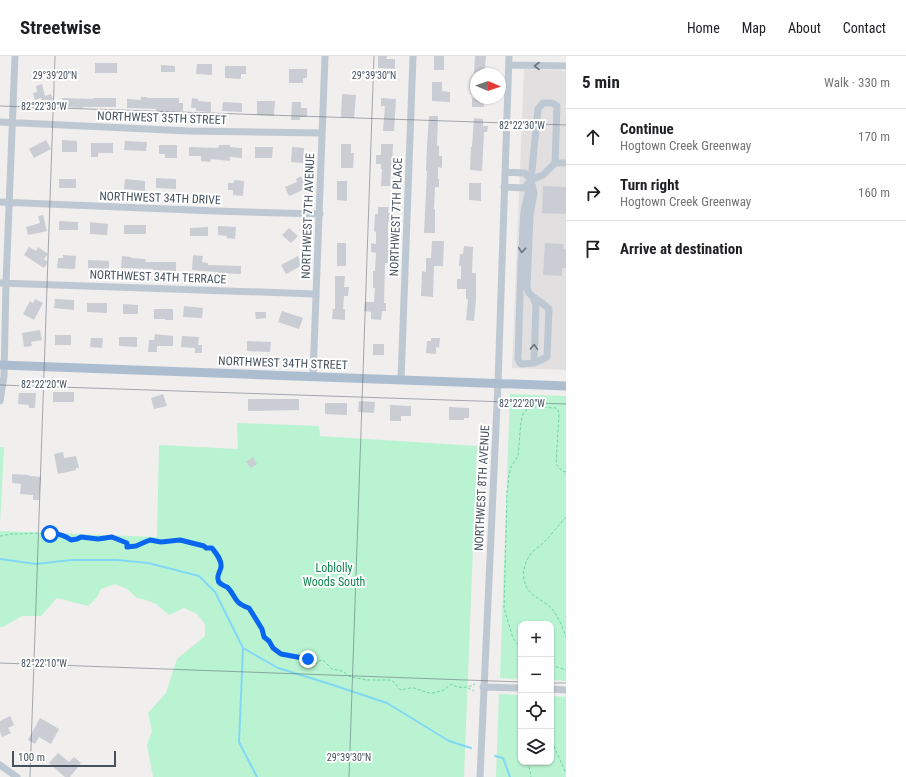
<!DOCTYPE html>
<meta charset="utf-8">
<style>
:root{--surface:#fff;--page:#f2f2f2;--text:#202124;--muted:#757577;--line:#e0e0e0}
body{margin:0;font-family:"Roboto Condensed",sans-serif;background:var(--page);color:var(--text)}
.controls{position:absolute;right:12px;bottom:12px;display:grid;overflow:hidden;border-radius:8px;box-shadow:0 1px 3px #0004}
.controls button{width:36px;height:36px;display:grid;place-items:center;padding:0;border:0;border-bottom:1px solid var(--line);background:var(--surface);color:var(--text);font:20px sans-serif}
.compass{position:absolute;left:470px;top:12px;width:36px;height:36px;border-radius:50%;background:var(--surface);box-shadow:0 1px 3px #0004;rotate:92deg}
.scale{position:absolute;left:12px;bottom:10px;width:104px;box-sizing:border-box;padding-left:4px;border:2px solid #45515e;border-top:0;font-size:11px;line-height:14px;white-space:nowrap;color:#45515e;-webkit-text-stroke:3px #fff;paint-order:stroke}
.stop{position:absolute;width:12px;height:12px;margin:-9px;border:3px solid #0966f0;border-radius:50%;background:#fff}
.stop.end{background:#0966f0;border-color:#fff;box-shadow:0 1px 4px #0008}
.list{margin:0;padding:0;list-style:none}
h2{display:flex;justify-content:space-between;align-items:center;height:52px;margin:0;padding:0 16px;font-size:17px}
h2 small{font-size:13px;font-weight:400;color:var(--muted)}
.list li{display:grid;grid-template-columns:26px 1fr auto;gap:12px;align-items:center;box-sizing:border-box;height:56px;padding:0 16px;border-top:1px solid var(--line)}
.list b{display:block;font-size:15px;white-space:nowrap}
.list p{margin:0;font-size:13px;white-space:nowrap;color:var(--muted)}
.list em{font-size:13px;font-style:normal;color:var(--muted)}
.icon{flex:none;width:22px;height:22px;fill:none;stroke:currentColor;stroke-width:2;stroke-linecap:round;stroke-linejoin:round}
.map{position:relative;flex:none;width:566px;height:721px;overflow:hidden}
header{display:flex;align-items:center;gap:24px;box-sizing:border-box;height:56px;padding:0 20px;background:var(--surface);border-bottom:1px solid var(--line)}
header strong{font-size:19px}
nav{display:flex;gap:22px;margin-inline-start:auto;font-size:14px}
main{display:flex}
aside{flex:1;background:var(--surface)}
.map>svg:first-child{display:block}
.education{fill:#e2dfe0}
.green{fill:#b9f3d1}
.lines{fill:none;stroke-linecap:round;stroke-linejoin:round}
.stream{stroke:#82d8f4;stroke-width:2}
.building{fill:#cacdd4}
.path{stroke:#6ed4a5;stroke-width:1;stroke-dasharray:3 2;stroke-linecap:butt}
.minor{stroke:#bec8d2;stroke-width:7}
.major{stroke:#acbdd0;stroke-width:9}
.oneway{stroke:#697581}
.route{stroke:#0966f0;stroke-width:5}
.ticks{fill:none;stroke:#45515e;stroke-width:1;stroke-opacity:0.45}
.labels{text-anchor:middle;stroke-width:4;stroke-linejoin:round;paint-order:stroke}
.street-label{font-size:12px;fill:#45515e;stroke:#fff}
.park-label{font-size:12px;fill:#0f864f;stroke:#fff}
.ticks-label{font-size:10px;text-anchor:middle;fill:#45515e;stroke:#fff;stroke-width:4;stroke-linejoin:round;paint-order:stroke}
</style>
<header>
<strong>Streetwise</strong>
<nav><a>Home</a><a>Map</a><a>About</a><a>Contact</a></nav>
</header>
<main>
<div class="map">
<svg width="566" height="721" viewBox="0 0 566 721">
<rect width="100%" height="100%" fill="#f1eeee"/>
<path class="education" d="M524 13 566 15V314L512 312Z"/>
<path class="green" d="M510 338 566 340V625L551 624V568H521V623L500 622Z
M237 367 319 370 320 380 477 390 464 721H153L147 689 152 675 148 657 166 637 177 603 205 580V568L197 558 184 552 169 559 156 548 146 544 137 542 127 533 115 528 101 533 97 541 88 550 57 542 41 560H22L3 571H0V475L157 481 159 389 238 393Z
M0 391H4L0 469Z
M499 638 521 639V706H551V640L566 641V721H496Z"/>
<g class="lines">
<path class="stream" d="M0 503 36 508 71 504H117L148 507 199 520 215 536 243 592 278 612 330 628 387 647 449 685 471 692
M243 593 239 686 257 721
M495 700 503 702 510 721"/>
</g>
<path class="building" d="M378 0H387L386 3H395V13L378 12Z
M434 0H444V14H434Z
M475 0H486L485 13H483V17H474Z
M95 7H117V17H95Z
M197 8H212V19L196 18Z
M161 9 175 10V16H161Z
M225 10H246V18H241V23L225 22Z
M289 13H307V22H303V27H289Z
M432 26H442V35L450 36V46L432 45Z
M42 28 45 40 51 38 54 48 43 51 41 42 35 44 33 37 37 36 36 30Z
M342 38 356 39 354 62 341 61Z
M141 41H147V42H179V47H183V55L156 56V53L127 52V43L141 44Z
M62 42 93 43V42H116V51H83V52L62 51Z
M192 42 198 43V45L211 46V56L196 55V52H191Z
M381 42 396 43 394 75H383L385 50H381Z
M472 42H484V51H472Z
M257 45H275L274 60 257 59Z
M223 46 242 47V56L222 55Z
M292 46H301V52H307V61H300V64H291Z
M429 60H438L437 90H439V100H442V112L438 111V123H439V131H435L434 153H435V177H424L427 115H426L427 89Z
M474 62 483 63V70H488L487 76H484L482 115 470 114 471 91H472Z
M46 84 51 93 34 102 29 93Z
M62 84 77 85V96H62Z
M125 85 147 86 146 95 124 94Z
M91 87H113V97H98V101H91Z
M341 88H351V97H354L353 112H341Z
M381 88H393L392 113H391L390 130H381L382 113H381V108H376V99H381Z
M159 89H177V102H165V98H159Z
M219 89H230V91L242 92V102L230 101V105L211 103 210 106 201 105V100H189V91L218 92Z
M255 91H273L272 102H255Z
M292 91 304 92 303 107 291 106Z
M301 120 305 129 302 131 303 134 289 140 285 131 297 126 296 123Z
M156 122 176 123V133L156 132Z
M59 123H76V132H59Z
M125 123 145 125V135L124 133Z
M234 124 244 125 243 140 233 139V134H228V127H234Z
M337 125H347V145L337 144Z
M469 127H481V145L469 144Z
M543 130 566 131V158L542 157Z
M378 151H389L388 157H390V166H388V183H389L388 207H385L384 247H386V255H382L381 264 371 263V256L364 255 365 246H374L375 232H373V215H375L376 197 371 196V187L376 188V176L374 175 375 158H378Z
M43 159 47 175 28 179 26 171 40 167 38 160Z
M59 165 78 166V174H59Z
M90 166 108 168 107 179 90 178Z
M124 169H146V178H124Z
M218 170 236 171 235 183 227 182V180L218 179Z
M208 171V180H190V172Z
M289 172 298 180 291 187 282 179Z
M432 185H444L443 210H434L433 241 421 240 422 215 426 216V202H431Z
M337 187H346V210H337Z
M545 187 564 188 563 193H566V212H562V220L543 219Z
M464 190 473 191 472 217H476V243L474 265 466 264 468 243H466V233H457V223H461V210H459L460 198H463Z
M29 191 36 195 38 191 48 198 44 203 48 206 44 212 24 199Z
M63 199 76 200 75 213 57 212 58 202H63Z
M193 199 203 200 202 206 208 207V209L241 210V218L217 217V216L192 214Z
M122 200 131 201V202L146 203 145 206H176V215L153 214V213L121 212Z
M298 200 301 208V210L286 218 281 209Z
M88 204 109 205V214L88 212Z
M335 220H345L344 231H349L348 240H344L343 253H345V264L332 263 333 253H335Z
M35 243 43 247 34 264 23 258 30 245 33 247Z
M55 243 74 244V254L54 252Z
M87 247H107V257L87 256Z
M123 248 138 249V258H123Z
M184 250 203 252 202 262 183 261Z
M154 253H173V264H165V263H154Z
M282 255 303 262 299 273 278 266Z
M255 256H266V262L256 263Z
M40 274 42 284 31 286 32 290 24 291 22 277Z
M155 278 173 280V290H157V296H148L149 284H154Z
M55 279H71V289H55Z
M182 280 199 281 198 289H202V297H195V292L181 291Z
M119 281H137V291L119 290Z
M91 282H103L102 292 90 291Z
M431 282H440L439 292 436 291V298L426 297 427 285H431Z
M247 285 271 286 270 296 247 295Z
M373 288H384V299H373Z
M53 336H74V346H53Z
M19 337H36L35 352H29V349L18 348Z
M163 338 167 350 154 353 151 342Z
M248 343H299V354L248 355Z
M359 345 375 346 374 357 358 356Z
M325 347H347V359L325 358Z
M390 349 411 350V360H401V365H390Z
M449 351 469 352V362H464V364H449Z
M63 396 64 402 76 400 79 412H76V414L58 418 54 398Z
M253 401 257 408 251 412 246 406Z
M12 418 29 419V420L41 421 39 444H33V439L20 438 21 428 12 427Z
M10 660 14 669 8 672 11 677 2 681 0 676V665Z
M40 662 59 673 51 688 39 681 35 688 28 684Z
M58 697 69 706 74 701 81 707 70 721H65L49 707Z"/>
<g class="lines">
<path class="path" d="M566 461C558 470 551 479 543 487 539 491 533 494 530 499 522 510 521 526 530 536 537 543 546 546 552 553 558 560 563 572 566 581
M0 480 11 478H21L35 477 45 478 56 477 64 479 71 484 77 483 81 481 98 483 112 481 127 487V491L136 490 145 486 151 484 161 486 180 484 204 490 206 491 212 492C216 497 222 504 221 511 220 516 217 519 218 523 218 528 223 529 227 531 232 535 234 542 238 546 241 549 246 551 249 552L262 573 264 581 269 585 273 592 281 598 311 603 313 607H317L318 605 323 604 332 613 342 615 351 621 363 623 366 624H391L395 627 399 633 402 634 410 632H414L429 637H433L444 634 451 628C459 633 467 632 475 628
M521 593 513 582 504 552 507 438 509 418 511 411 518 400 519 389 521 365 523 358 526 354 529 352 536 351 556 352 558 354 559 358 556 408 562 415 566 416
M551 609 566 614
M468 632 474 635
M521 685V686
M551 686 553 688 566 717
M531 706 529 710 531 721"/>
<path class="minor" d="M509 9 566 10
M0 66 188 75 322 77
M505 116 525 117 531 124 534 137 530 159 527 232 529 237 533 241 536 249 534 307 522 308 520 307 518 303 521 209 524 155 531 124 538 53 543 47H552L557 50 555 107
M504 131 524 132 531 124 543 119 555 107H566
M0 146 214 155 320 158
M0 227 316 238
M533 241 542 247 549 253 547 301 534 307
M313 320 325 0
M401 324 413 0
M0 345 4 320 6 227 15 0
M483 631 521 632
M551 633 566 634
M0 709 17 721
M480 721 498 327 509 0"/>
<path class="major" d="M0 309 566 330"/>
</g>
<defs><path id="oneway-chevron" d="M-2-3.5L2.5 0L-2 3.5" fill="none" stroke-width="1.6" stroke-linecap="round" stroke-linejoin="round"/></defs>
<g class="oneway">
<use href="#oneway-chevron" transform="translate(537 10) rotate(-180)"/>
<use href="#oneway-chevron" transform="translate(522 194) rotate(94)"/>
<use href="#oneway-chevron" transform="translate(534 291) rotate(-88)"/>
</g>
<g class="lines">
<path class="route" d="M50 478C58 477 64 479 71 484L77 483 81 481 98 483 112 481 127 487V491L136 490 145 486 150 484 161 486 180 484 204 490 206 492H212C216 497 222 504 221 511 220 516 217 519 218 523 218 528 223 529 227 531 232 535 234 542 238 546 241 549 246 551 249 552L262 573 264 581 269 585 273 592 281 598 308 603"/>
</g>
<path class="ticks" d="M0 50 566 69M0 329 566 348M0 607 521 626M551 627H566M30 721 55 0M349 721 374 0"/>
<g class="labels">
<g class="street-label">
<text transform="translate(162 62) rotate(2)" y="4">NORTHWEST 35TH STREET</text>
<text transform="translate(160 142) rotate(2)" y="4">NORTHWEST 34TH DRIVE</text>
<text transform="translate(308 160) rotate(-88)" y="4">NORTHWEST 7TH AVENUE</text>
<text transform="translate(396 161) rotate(-88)" y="4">NORTHWEST 7TH PLACE</text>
<text transform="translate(158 221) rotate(2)" y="4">NORTHWEST 34TH TERRACE</text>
<text transform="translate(283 307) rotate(2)" y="4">NORTHWEST 34TH STREET</text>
<text transform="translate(482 432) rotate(-87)" y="4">NORTHWEST 8TH AVENUE</text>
</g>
<g class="park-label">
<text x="334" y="516">Loblolly<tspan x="334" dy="14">Woods South</tspan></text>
</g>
</g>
<g class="ticks-label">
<text x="55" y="23">29°39'20"N</text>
<text x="374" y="23">29°39'30"N</text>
<text x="44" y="54">82°22'30"W</text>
<text x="522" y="73">82°22'30"W</text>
<text x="44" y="332">82°22'20"W</text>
<text x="522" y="351">82°22'20"W</text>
<text x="44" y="611">82°22'10"W</text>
<text x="349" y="705">29°39'30"N</text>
</g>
</svg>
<div class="controls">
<button>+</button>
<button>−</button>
<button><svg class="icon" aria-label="locate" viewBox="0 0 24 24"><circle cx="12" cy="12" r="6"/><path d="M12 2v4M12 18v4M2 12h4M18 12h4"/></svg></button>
<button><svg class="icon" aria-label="layers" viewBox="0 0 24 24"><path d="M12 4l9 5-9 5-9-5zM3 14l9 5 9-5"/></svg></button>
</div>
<svg class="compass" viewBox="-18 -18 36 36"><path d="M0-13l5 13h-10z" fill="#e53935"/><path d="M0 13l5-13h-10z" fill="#757577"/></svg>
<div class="scale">100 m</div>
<div class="stop" style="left:50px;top:478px"></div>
<div class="stop end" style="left:308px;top:603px"></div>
</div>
<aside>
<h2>5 min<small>Walk · 330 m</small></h2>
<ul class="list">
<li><svg class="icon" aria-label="ahead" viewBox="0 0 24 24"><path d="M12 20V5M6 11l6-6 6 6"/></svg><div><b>Continue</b><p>Hogtown Creek Greenway</p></div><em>170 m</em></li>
<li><svg class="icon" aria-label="right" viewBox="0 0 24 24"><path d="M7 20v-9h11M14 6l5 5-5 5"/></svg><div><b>Turn right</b><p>Hogtown Creek Greenway</p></div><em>160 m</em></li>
<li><svg class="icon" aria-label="arrive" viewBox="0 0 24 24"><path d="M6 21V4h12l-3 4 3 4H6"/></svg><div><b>Arrive at destination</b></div></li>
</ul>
</aside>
</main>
